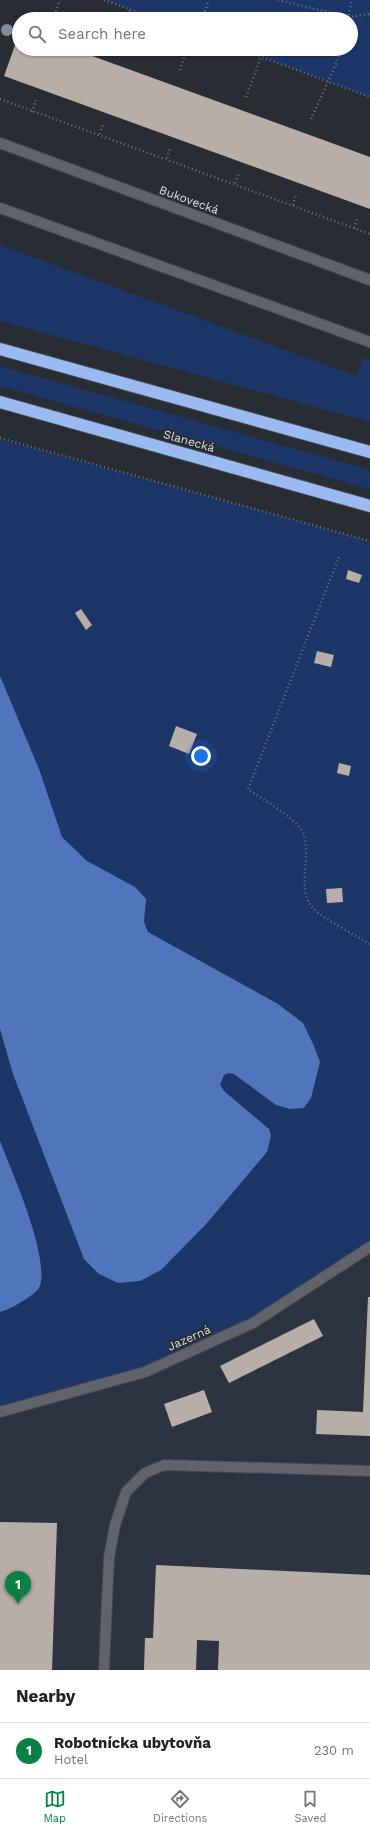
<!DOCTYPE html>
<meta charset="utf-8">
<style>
:root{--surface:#fff;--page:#f2f2f2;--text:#222;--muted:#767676;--line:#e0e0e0;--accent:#0b8043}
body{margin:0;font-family:"Work Sans",sans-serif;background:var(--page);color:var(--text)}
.you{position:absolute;left:201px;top:756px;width:14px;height:14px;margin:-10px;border:3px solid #fff;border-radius:50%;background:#1a73e8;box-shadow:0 0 0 6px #1a73e833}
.badge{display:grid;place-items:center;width:26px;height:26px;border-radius:50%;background:var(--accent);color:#fff;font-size:13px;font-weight:700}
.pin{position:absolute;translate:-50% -33px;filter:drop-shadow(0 1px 2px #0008)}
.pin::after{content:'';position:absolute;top:21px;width:14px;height:12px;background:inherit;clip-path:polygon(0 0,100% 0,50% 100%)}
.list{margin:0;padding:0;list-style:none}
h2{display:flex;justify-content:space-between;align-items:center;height:52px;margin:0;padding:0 16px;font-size:17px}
h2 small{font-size:13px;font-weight:400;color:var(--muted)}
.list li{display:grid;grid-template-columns:26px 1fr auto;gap:12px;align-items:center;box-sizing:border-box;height:56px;padding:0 16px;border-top:1px solid var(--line)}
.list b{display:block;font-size:15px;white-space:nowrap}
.list p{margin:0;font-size:13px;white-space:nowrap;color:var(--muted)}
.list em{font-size:13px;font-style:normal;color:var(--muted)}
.icon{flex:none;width:22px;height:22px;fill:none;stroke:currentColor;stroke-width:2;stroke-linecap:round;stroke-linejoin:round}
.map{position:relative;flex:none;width:370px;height:1670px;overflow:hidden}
.search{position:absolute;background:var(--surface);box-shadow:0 1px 3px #0004;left:12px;right:12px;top:12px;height:44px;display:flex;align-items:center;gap:10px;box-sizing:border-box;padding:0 14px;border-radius:22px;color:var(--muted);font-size:15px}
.sheet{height:108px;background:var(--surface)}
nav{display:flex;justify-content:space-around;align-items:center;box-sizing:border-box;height:56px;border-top:1px solid var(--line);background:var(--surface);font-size:11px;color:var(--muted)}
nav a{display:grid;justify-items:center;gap:2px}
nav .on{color:var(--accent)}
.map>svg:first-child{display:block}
.built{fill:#2d3441}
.green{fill:#1d3668}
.water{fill:#5075ba}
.building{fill:#b8aea8}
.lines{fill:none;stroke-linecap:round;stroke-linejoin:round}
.minor-casing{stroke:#464a4f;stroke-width:12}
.highway-casing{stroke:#464a4f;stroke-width:14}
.path{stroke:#6f7379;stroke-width:2.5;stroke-dasharray:1 3;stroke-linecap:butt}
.minor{stroke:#5f646c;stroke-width:10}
.highway{stroke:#9bbaf2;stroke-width:12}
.tree{fill:#838c9a}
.labels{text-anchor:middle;stroke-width:4;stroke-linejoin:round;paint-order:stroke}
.street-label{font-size:12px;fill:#dddfe4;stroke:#282d34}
</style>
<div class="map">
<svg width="370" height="1670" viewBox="0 0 370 1670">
<rect width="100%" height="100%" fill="#282d34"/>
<path class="built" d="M370 1247V1670H0V1412Z"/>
<path class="green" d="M104 0H370V97L240 49H351V19H156Z
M0 245 356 376 364 357 370 359V422L0 321Z
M0 366 370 470V489L0 386Z
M0 439 370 541V1247L253 1323 151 1369 0 1412V1312C9 1310 34 1296 39 1288 52 1259 11 1171 0 1141Z"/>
<path class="water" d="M0 676 39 769 62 837 87 861 135 887 146 899 144 922 148 932 278 1004 303 1023 314 1046 320 1062 311 1098 304 1108 290 1109 276 1105 234 1074 229 1073 224 1075 220 1085 224 1091 269 1129 271 1135 267 1152 207 1223 161 1270 140 1281 118 1283 99 1274 84 1259 13 1074 0 1029Z
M0 1141C11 1170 52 1260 39 1288 34 1296 9 1310 0 1312Z"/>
<path class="building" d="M19 34V49H73L370 157V209L4 76Z
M348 570 362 575 359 583 346 579Z
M81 609 92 625 86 630 75 613Z
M317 651 334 655 331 667 314 663Z
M176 726 197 734 189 754 169 746Z
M339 763 351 766 349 776 337 773Z
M342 888 343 902 327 903 326 889Z
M368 1297H370V1436L316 1434 317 1410 363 1412Z
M314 1319 323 1336 229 1383 220 1366Z
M204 1390 212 1412 172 1427 164 1404Z
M0 1522 57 1523 52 1670H0Z
M156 1565 370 1575V1670H218L219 1641 197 1640 196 1670H144L145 1638H153Z"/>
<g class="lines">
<defs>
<path id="minor" d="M0 143 370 280
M0 208 370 342
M0 1412 145 1372 253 1323 370 1247
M104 1670 109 1557 115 1525 126 1492 145 1473 164 1465 370 1471"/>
<path id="highway" d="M0 349 370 452
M0 402 370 506"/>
</defs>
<use href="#minor" class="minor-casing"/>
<use href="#highway" class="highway-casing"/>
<path class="path" d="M104 0 156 19
M278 0 348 17 370 14
M53 19 60 0
M127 19 130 10
M202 19 209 0
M348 19 352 0
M240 49 370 97
M180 70 187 49
M246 97 261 57
M0 99 370 234
M32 112 36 100
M311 119 336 64 340 49
M100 134 103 124
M167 158 170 148
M235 183 239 173
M293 205 296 194
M354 228 358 217
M0 438 370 541
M339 557 248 789C263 800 295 817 303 833 313 857 294 891 315 910 327 921 355 935 370 944"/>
<use href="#minor" class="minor"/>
<use href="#highway" class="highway"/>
</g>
<circle class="tree" cx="7" cy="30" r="6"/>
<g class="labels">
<g class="street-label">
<text transform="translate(189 200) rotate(20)" y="4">Bukovecká</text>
<text transform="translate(189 441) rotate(16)" y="4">Slanecká</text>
<text transform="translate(189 1338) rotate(-24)" y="4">Jazerná</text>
</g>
</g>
</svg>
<div class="you"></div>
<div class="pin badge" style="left:18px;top:1604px">1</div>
<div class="search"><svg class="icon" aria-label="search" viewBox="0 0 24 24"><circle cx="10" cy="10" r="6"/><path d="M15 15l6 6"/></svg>Search here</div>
</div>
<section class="sheet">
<h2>Nearby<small></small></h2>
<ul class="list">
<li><span class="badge">1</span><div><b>Robotnícka ubytovňa</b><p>Hotel</p></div><em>230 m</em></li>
</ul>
</section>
<nav>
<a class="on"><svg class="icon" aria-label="map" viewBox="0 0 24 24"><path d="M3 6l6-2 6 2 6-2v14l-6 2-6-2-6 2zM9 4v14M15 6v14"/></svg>Map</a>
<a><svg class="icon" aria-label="directions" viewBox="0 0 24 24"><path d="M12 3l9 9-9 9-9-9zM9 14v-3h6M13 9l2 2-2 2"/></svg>Directions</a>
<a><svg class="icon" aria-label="saved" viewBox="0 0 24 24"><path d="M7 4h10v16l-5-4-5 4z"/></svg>Saved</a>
</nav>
